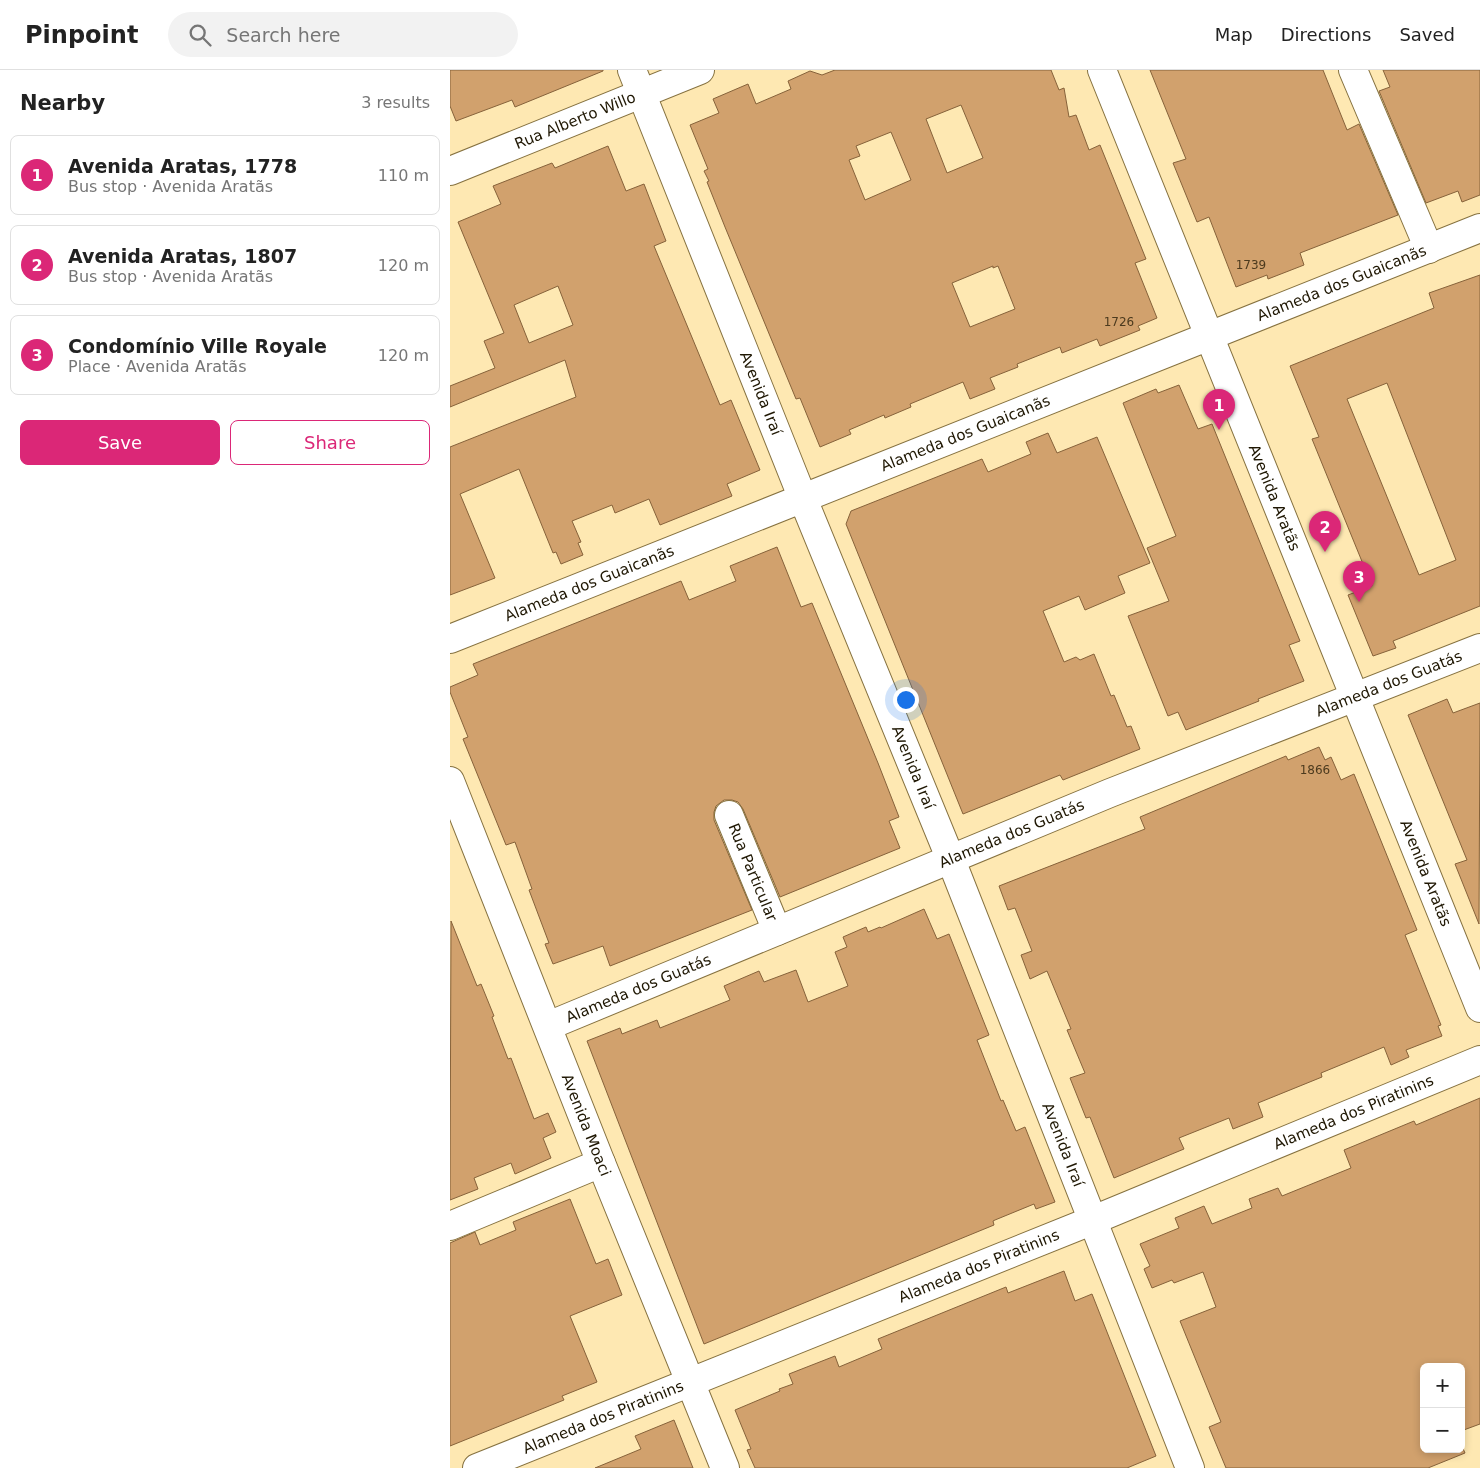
<!DOCTYPE html>
<meta charset="utf-8">
<style>
:root{--surface:#fff;--page:#f2f2f2;--text:#222;--muted:#767676;--line:#e0e0e0;--accent:#db2777}
body{margin:0;font-family:"DejaVu Sans",sans-serif;background:var(--page);color:var(--text)}
.controls{position:absolute;right:15px;bottom:15px;display:grid;overflow:hidden;border-radius:8px;box-shadow:0 2px 8px #0003}
.controls button{width:45px;height:45px;display:grid;place-items:center;padding:0;border:0;border-bottom:1px solid var(--line);background:var(--surface);color:var(--text);font:25px sans-serif}
.you{position:absolute;left:455px;top:629px;width:18px;height:18px;margin:-12px;border:4px solid #fff;border-radius:50%;background:#1a73e8;box-shadow:0 0 0 8px #1a73e833}
.badge{display:grid;place-items:center;width:32px;height:32px;border-radius:50%;background:var(--accent);color:#fff;font-size:16px;font-weight:700}
.pin{position:absolute;translate:-50% -41px;filter:drop-shadow(0 1px 2px #0008)}
.pin::after{content:'';position:absolute;top:26px;width:18px;height:15px;background:inherit;clip-path:polygon(0 0,100% 0,50% 100%)}
.list{margin:0;padding:0;list-style:none}
h2{display:flex;justify-content:space-between;align-items:center;height:65px;margin:0;padding:0 20px;font-size:21px}
h2 small{font-size:16px;font-weight:400;color:var(--muted)}
.list li{display:grid;grid-template-columns:32px 1fr auto;gap:15px;align-items:center;box-sizing:border-box;height:80px;margin:0 10px 10px;padding:0 10px;border:1px solid var(--line);border-radius:8px}
.list b{display:block;font-size:19px;white-space:nowrap}
.list p{margin:0;font-size:16px;white-space:nowrap;color:var(--muted)}
.list em{font-size:16px;font-style:normal;color:var(--muted)}
.actions{display:flex;gap:10px;padding:15px 20px}
.actions a{flex:1;padding:11px 0;border:1px solid var(--accent);border-radius:8px;text-align:center;font-size:18px;color:var(--accent)}
.actions .main{background:var(--accent);color:#fff}
.icon{flex:none;width:28px;height:28px;fill:none;stroke:currentColor;stroke-width:2;stroke-linecap:round;stroke-linejoin:round}
.map{position:relative;flex:none;width:1030px;height:1398px;overflow:hidden}
header{display:flex;align-items:center;gap:30px;box-sizing:border-box;height:70px;padding:0 25px;background:var(--surface);border-bottom:1px solid var(--line)}
header strong{font-size:24px}
nav{display:flex;gap:28px;margin-inline-start:auto;font-size:18px}
.search{width:350px;height:45px;background:var(--page);display:flex;align-items:center;gap:12px;box-sizing:border-box;padding:0 18px;border-radius:28px;color:var(--muted);font-size:19px}
main{display:flex}
aside{flex:1;background:var(--surface)}
.map>svg:first-child{display:block}
.building{fill:#d1a16d;stroke:#86623a;fill-rule:evenodd}
.lines{fill:none;stroke-linecap:round;stroke-linejoin:round}
.street-casing{stroke:#867240;stroke-width:30}
.street{stroke:#fff;stroke-width:28}
.labels{text-anchor:middle;stroke-width:4.5;stroke-linejoin:round;paint-order:stroke}
.number-label{font-size:12px;fill:#4c3a1e}
.street-label{font-size:15px;fill:#1f1703;stroke:#fff}
</style>
<header>
<strong>Pinpoint</strong>
<div class="search"><svg class="icon" aria-label="search" viewBox="0 0 24 24"><circle cx="10" cy="10" r="6"/><path d="M15 15l6 6"/></svg>Search here</div>
<nav><a>Map</a><a>Directions</a><a>Saved</a></nav>
</header>
<main>
<aside>
<h2>Nearby<small>3 results</small></h2>
<ul class="list">
<li><span class="badge">1</span><div><b>Avenida Aratas, 1778</b><p>Bus stop · Avenida Aratãs</p></div><em>110 m</em></li>
<li><span class="badge">2</span><div><b>Avenida Aratas, 1807</b><p>Bus stop · Avenida Aratãs</p></div><em>120 m</em></li>
<li><span class="badge">3</span><div><b>Condomínio Ville Royale</b><p>Place · Avenida Aratãs</p></div><em>120 m</em></li>
</ul>
<div class="actions"><a class="main">Save</a><a>Share</a></div>
</aside>
<div class="map">
<svg width="1030" height="1398" viewBox="0 0 1030 1398">
<rect width="100%" height="100%" fill="#fee8b2"/>
<path class="building" d="M0 0H153V1L65 37 62 30 6 51 0 36Z
M385 0H601L609 20 614 18 619 47 626 45 639 80 650 75 696 189 685 193 707 248 688 256 690 260 650 276 647 269 612 283 610 277 567 294 568 297 540 308 545 319 520 329 513 312 460 334 461 337 435 348 434 345 399 360 401 364 370 377 350 328 346 329 275 157 257 112 259 111 254 101 258 99 240 55 269 43 263 29 298 14 306 34 341 19 338 11 360 1 372 5ZM511 35 533 88 497 103 476 49ZM441 62 461 110 415 130 399 90 410 86 406 76ZM543 196V198L548 196 565 239 520 257 502 213Z
M700 0H873L897 60 909 54 948 145 850 183 854 195 818 209 817 205 786 217 759 147 747 152 723 93 736 89Z
M933 0H1030V125L1012 132 1008 121 976 133 929 21 940 17Z
M158 76 176 121 194 114 216 171 204 176 241 265 270 335 281 330 310 400 277 414 282 426 210 455 199 429 165 443 162 435 122 451 131 472 128 473 133 485 111 494 106 482 103 483 69 399 10 424 45 508 0 525V377L126 327 115 290 0 337V316L45 298 34 271 54 263 8 152 51 134 43 116 102 93 105 98ZM108 216 123 255 79 273 64 235Z
M1030 205V536L943 571 946 578 923 586 898 525 922 516 862 369 869 367 840 296 984 238 979 223ZM937 313 1006 490 969 505 897 329Z
M729 315 748 359 762 354 850 571 839 575 854 611 808 629 809 631 736 660 728 642 718 646 678 546 719 531 697 478 726 466 673 333 706 319 708 323Z
M598 363 607 383 647 367 700 493 668 506 675 523 635 540 629 526 593 541 614 592 626 587 630 590 644 584 661 626 664 625 677 657 681 656 690 679 613 710 610 705 513 744 396 454 401 441 532 389 538 402 581 384 576 372Z
M327 477 351 537 362 533 428 693 449 747 439 751 450 778 330 827 293 739 288 732 282 730H274L266 736 264 742V750L302 840 160 896 153 876 103 894 95 874 99 873 79 820 82 819 65 772 56 775 13 669 18 667 0 622V617L28 605 23 594 231 511 239 530 286 511 280 496Z
M997 629 1003 643 1030 633 1029 854 1005 794 1017 790 958 645Z
M869 677 875 690 881 687 891 710 904 704 967 860 955 865 991 955 988 956 992 966 956 980 959 987 941 995 934 977 871 1003 872 1007 808 1033 813 1047 783 1059 779 1048 729 1068 734 1079 664 1108 640 1047 636 1048 620 1008 635 1003 617 960 621 959 597 901 580 909 571 885 582 881 565 838 558 840 549 816 695 759 690 747 836 686 838 690Z
M474 839 487 869 499 864 539 965 527 970 551 1031 553 1030 566 1061 575 1057 605 1132 586 1139 584 1134 545 1150 543 1151 544 1155 254 1274 137 971 170 958 172 964 207 950 210 958 280 930 274 916 309 901 314 912 346 900 358 932 398 916 385 882 397 877 393 867 416 857 418 862 430 857 431 858Z
M1 851 27 916 31 914 44 946 42 947 58 989 61 988 84 1049 98 1043 106 1062 93 1068 101 1088 65 1104 61 1093 24 1108 28 1119 0 1130Z
M1030 1028V1354L1011 1361V1297H974V1379H1011V1374L1015 1383 978 1398H776L759 1357 771 1352 730 1251 766 1237 753 1202 724 1213 722 1210 702 1218 694 1199 700 1196 690 1174 729 1158 725 1148 754 1136 762 1154 802 1138 799 1129 828 1118 832 1126 901 1098 894 1080 964 1051 966 1055Z
M120 1129 146 1194 158 1189 172 1225 120 1246 147 1312 112 1326 114 1330 0 1376V1173L25 1162 30 1175 66 1160 63 1152Z
M614 1201 625 1231 642 1224 706 1386 677 1398H305L297 1380 301 1379 285 1340 330 1321 329 1319 343 1314 339 1304 385 1286 389 1297 432 1279 428 1269 556 1217 558 1223Z
M224 1350 243 1398H145L191 1379 185 1366Z"/>
<g class="lines">
<defs>
<g id="street">
<path id="s1" d="M182 0 353 429 501 790 740 1398"/>
<path id="s2" d="M652 0 1030 938"/>
<path d="M903 0 979 179"/>
<path id="s3" d="M0 101 250 0"/>
<path id="s4" d="M0 569 1030 158"/>
<path id="s5" d="M0 711 151 1093 275 1398"/>
<path id="s6" d="M279 745 327 861"/>
<path id="s7" d="M98 956 660 723 1030 578"/>
<path d="M0 1156 151 1093"/>
<path id="s8" d="M27 1398 641 1151 1030 990"/>
</g>
</defs>
<use href="#street" class="street-casing"/>
<use href="#street" class="street"/>
</g>
<g class="labels">
<g class="number-label">
<text x="801" y="199">1739</text>
<text x="669" y="256">1726</text>
<text x="865" y="704">1866</text>
</g>
<g class="street-label">
<text dy="5" stroke="none"><textPath href="#s3" startOffset="135">Rua Alberto Willo</textPath></text>
<text dy="5" stroke="none"><textPath href="#s4" startOffset="960">Alameda dos Guaicanãs</textPath></text>
<text dy="5" stroke="none"><textPath href="#s1" startOffset="348">Avenida Iraí</textPath></text>
<text dy="5" stroke="none"><textPath href="#s4" startOffset="555">Alameda dos Guaicanãs</textPath></text>
<text dy="5" stroke="none"><textPath href="#s2" startOffset="461">Avenida Aratãs</textPath></text>
<text dy="5" stroke="none"><textPath href="#s4" startOffset="150">Alameda dos Guaicanãs</textPath></text>
<text dy="5" stroke="none"><textPath href="#s7" startOffset="908">Alameda dos Guatás</textPath></text>
<text dy="5" stroke="none"><textPath href="#s1" startOffset="752">Avenida Iraí</textPath></text>
<text dy="5" stroke="none"><textPath href="#s7" startOffset="502">Alameda dos Guatás</textPath></text>
<text dy="5" stroke="none"><textPath href="#s6" startOffset="62">Rua Particular</textPath></text>
<text dy="5" stroke="none"><textPath href="#s2" startOffset="866">Avenida Aratãs</textPath></text>
<text dy="5" stroke="none"><textPath href="#s7" startOffset="98">Alameda dos Guatás</textPath></text>
<text dy="5" stroke="none"><textPath href="#s8" startOffset="946">Alameda dos Piratinins</textPath></text>
<text dy="5" stroke="none"><textPath href="#s5" startOffset="370">Avenida Moaci</textPath></text>
<text dy="5" stroke="none"><textPath href="#s1" startOffset="1158">Avenida Iraí</textPath></text>
<text dy="5" stroke="none"><textPath href="#s8" startOffset="541">Alameda dos Piratinins</textPath></text>
<text dy="5" stroke="none"><textPath href="#s8" startOffset="136">Alameda dos Piratinins</textPath></text>
</g>
</g>
</svg>
<div class="controls">
<button>+</button>
<button>−</button>
</div>
<div class="you"></div>
<div class="pin badge" style="left:769px;top:360px">1</div>
<div class="pin badge" style="left:875px;top:482px">2</div>
<div class="pin badge" style="left:909px;top:532px">3</div>
</div>
</main>
